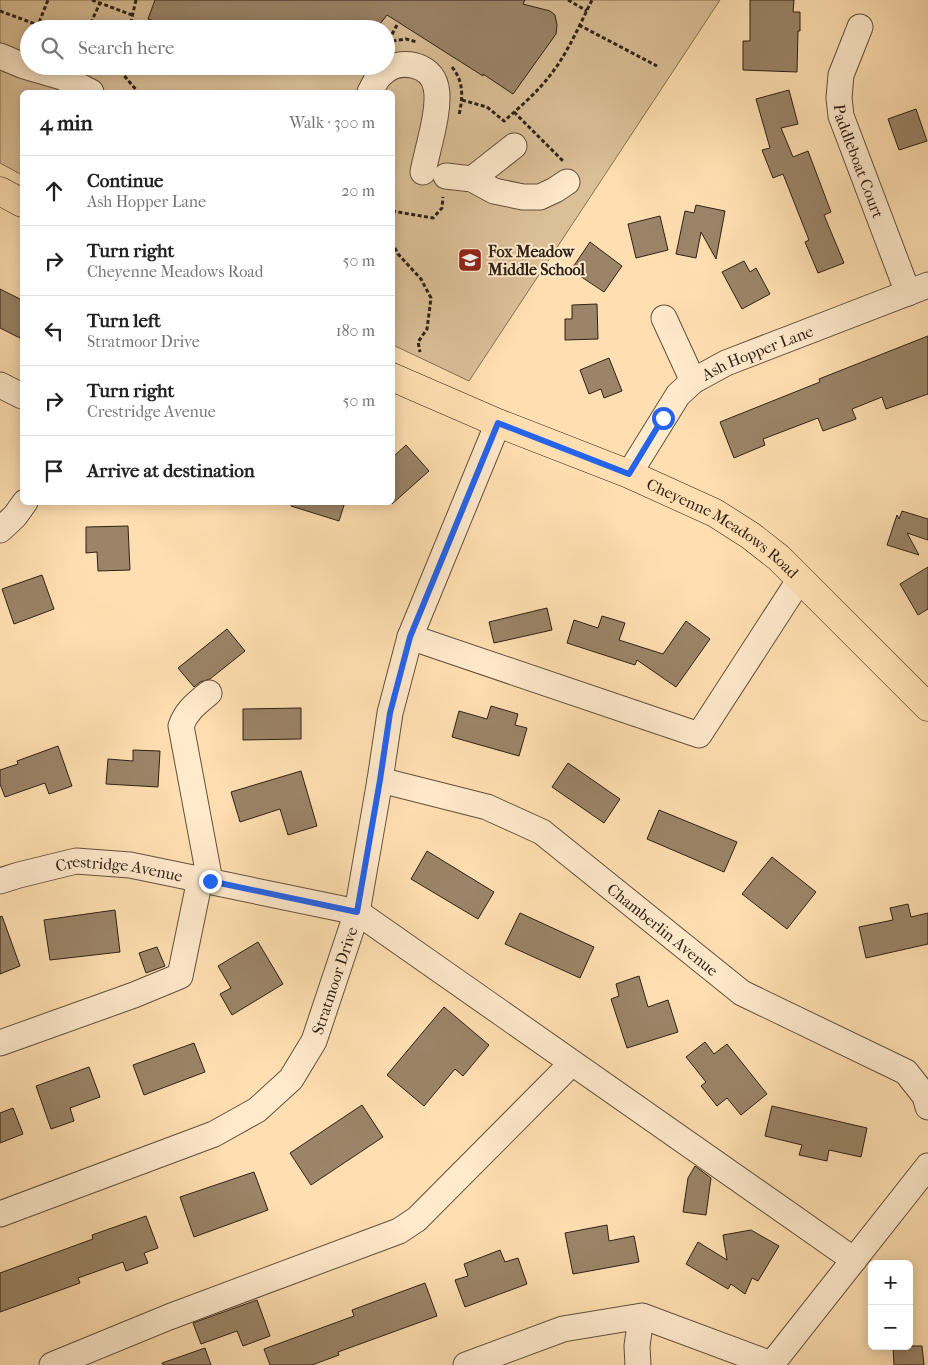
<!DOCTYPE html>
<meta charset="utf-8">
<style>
:root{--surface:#fff;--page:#f6f6f6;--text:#222;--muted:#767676;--line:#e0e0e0}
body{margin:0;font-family:"IM FELL French Canon",serif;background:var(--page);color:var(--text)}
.controls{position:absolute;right:15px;bottom:15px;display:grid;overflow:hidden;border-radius:8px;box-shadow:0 2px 12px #0003}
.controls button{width:45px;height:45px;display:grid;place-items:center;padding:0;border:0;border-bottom:1px solid var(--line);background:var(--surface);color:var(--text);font:25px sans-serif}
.stop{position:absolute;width:15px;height:15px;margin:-11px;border:4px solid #2563eb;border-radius:50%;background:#fff}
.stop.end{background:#2563eb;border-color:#fff;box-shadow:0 1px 5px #0008}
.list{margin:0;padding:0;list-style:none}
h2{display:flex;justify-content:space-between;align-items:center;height:65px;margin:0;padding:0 20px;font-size:21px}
h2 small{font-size:16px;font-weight:400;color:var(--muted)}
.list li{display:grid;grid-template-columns:32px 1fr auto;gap:15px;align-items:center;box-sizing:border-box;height:70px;padding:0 20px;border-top:1px solid var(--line)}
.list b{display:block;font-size:19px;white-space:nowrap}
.list p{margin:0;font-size:16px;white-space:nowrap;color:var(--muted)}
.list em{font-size:16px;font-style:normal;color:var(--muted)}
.icon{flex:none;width:28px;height:28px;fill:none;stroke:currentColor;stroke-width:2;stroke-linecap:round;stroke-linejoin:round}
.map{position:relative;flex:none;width:928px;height:1365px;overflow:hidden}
.search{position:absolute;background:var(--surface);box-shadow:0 2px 12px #0003;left:20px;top:20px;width:375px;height:55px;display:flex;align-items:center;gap:12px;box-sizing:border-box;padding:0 18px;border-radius:28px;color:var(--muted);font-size:19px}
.panel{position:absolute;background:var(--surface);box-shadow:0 2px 12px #0003;left:20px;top:90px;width:375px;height:415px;border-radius:8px}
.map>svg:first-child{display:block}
.green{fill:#dbbf97;stroke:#847056;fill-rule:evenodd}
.building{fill:#9b8467;stroke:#2e2116}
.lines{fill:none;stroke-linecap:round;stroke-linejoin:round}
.minor-casing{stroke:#62503d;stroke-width:27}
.major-casing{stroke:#2e2116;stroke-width:29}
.path{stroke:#2e2116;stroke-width:3;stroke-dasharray:4 2.5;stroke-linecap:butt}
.minor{stroke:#ffeacc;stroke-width:25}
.major{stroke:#ffdfb1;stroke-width:28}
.route{stroke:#2563eb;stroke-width:6}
.labels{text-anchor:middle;stroke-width:4;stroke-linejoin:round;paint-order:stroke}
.street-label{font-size:16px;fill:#2e2116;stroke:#ffeacc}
.poi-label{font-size:16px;font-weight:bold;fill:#2e2116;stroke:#ffeacc;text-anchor:start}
</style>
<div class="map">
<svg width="928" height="1365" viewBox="0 0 928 1365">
<rect width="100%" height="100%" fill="#ffdfb1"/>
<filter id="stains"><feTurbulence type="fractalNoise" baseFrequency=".004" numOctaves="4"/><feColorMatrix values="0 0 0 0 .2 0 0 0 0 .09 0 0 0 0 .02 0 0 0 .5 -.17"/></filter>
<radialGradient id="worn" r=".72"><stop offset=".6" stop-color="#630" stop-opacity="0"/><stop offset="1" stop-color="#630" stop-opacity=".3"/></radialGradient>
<path class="green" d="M0 0H720L469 381 393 345 392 92H22V175L0 163ZM29 29H386V66H29Z"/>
<path class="building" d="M155 0H525L523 4 550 11 555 15 557 25 556 34 513 94 483 74V76L387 15 376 29H235L219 23 217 29H177L148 19Z
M750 0H794L793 12H800V31H798L797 72 743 70V41H750Z
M789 90 798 124 781 128 793 157 808 151 831 212 824 215 844 263 818 273 805 242 809 240 783 174 773 178 762 150 770 148 756 99Z
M916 109 927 141 899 150 888 119Z
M696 205 725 211 716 259 701 232 696 258 676 254 685 211 694 213Z
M660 216 668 250 636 258 628 224Z
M590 242 622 266 604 292 571 270Z
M744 261 750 272 756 268 770 294 742 309 722 272Z
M0 289 22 300V339L0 328Z
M597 304 598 339 565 340V319H572V305Z
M928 336V394L886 409 882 397 852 409 856 419 823 431 818 418 763 439 765 445 734 458 720 422 820 382 819 379Z
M609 358 622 391 604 398 601 389 589 394 580 370Z
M406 445 429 471 392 504V458Z
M292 502H345L339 521 291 506Z
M902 511 928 519V540L907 533 919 555 887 545 897 515 899 519Z
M128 526 130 570 98 571 97 552 86 553V527Z
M928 567V609L918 615 900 584Z
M42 575 54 609 14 624 2 589Z
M547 608 552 630 494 643 489 622Z
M602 616 625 623 619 640 663 654 686 621 710 639 676 687 637 660 635 665 567 643 574 620 598 628Z
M227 629 245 651 210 679 200 682 194 687 178 668Z
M491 706 518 714 515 725 527 728 519 756 452 737 459 711 487 719Z
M301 708V739L243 740V709Z
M58 746 72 786 49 794 45 783 5 797 0 784V770L18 764 17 761Z
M133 750 160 751 158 787 106 784 108 759 133 761Z
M568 763 620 799 604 823 552 787Z
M301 771 317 826 288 835 280 809 240 822 231 792Z
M659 810 737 842 724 872 647 839Z
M427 851 494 892 478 919 411 879Z
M772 857 816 892 787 929 742 894Z
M908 904 911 917 928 913V944L866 958 859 927 893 920 890 908Z
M115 910 120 952 50 960 44 920Z
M520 913 594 947 580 978 505 944Z
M2 916 20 966 0 974V917Z
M258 942 283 984 232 1015 220 994 231 988 218 966Z
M157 947 165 966 146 973 139 953Z
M639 976 648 1007 668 1000 678 1032 627 1048 611 999 619 996 616 984Z
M444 1007 489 1045 463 1076 455 1069 424 1106 387 1075Z
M705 1042 714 1054 727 1044 767 1094 741 1115 727 1098 717 1106 701 1086 706 1082 686 1057Z
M194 1043 205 1072 144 1095 133 1065Z
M89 1067 100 1097 70 1108 74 1121 51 1129 36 1086Z
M362 1105 383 1137 311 1185 290 1153Z
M772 1106 867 1128 861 1157 829 1150 827 1161 799 1155 802 1145 765 1136Z
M13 1108 23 1134 0 1143V1113Z
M695 1166 711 1178 706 1215 683 1212 688 1178Z
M254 1172 268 1210 194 1237 180 1197Z
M146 1216 158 1248 144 1253 148 1263 126 1271 123 1262 78 1278 80 1283 0 1312V1273L93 1239 92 1235Z
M607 1225 609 1241 634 1236 639 1262 573 1274 565 1233Z
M751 1230 779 1246 758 1281 752 1278 745 1294 731 1284 728 1289 686 1264 698 1242 727 1260 723 1235Z
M500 1250 505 1262 518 1258 527 1284 465 1307 455 1280 468 1276 464 1264Z
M425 1283 437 1316 338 1352 339 1355 312 1365H270L264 1349 354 1316 352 1310Z
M257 1300 270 1336 243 1346 237 1331 201 1344 193 1323Z
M893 1346H922L924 1365H894Z
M205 1348 211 1365H163L162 1363Z"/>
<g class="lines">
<defs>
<g id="minor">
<path id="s1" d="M860 27 841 75 839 98 841 116 908 293"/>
<path d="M0 56 24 66 62 77 91 92"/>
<path d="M370 92C374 85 376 78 383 73 399 58 431 63 436 87 441 108 427 150 423 172"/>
<path d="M446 176 472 179 494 191 523 197H540L555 190 567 182"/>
<path d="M472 179 514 146"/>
<path d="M664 318 693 381"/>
<path d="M0 385 22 396"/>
<path id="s2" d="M629 474 678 395 693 381 726 363 928 285"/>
<path d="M0 530 15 516 25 502"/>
<path d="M410 637 699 735 800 579"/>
<path d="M209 693C197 703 186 711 181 726L210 881"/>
<path id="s3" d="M380 780 487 807 542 832 742 993 906 1072 925 1096 928 1107"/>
<path id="s4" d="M0 881 19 875 76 861 130 865 357 912 854 1260"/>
<path d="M0 1043 134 995 180 976 200 879"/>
<path id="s5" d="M0 1214 214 1134 257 1110 291 1079 314 1041 357 912 380 780 390 713 410 637 498 423"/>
<path d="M52 1365 169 1317 399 1231 417 1219 572 1063"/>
<path d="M466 1365 563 1329 642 1316 771 1364"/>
<path d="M638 1365 637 1346 641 1317"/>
<path d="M771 1365 928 1166"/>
</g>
<g id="major">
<path d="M0 191 22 203"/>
<path id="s6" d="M392 377 498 423 629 474 715 513 751 536 779 558 928 707"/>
</g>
</defs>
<use href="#minor" class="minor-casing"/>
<use href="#major" class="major-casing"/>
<path class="path" d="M92 0 132 15
M136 0 130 26 137 29
M568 0 587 11
M0 11 38 25 37 29
M579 25 657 66
M47 29 38 25 48 0
M88 29 100 3
M389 40 398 23
M386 42 406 39 417 42
M116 66 138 92
M346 66 355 69
M452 67C464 82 463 97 459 115
M462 100 487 107 504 121C519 108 535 94 548 78 567 55 579 26 592 0
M514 112 563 161
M392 211 433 218 442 208 443 197
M392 242 398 254 421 279 431 298 427 329 418 342 420 352"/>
<use href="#minor" class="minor"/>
<use href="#major" class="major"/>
</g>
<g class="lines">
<path class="route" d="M210 881 357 912 380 780 390 713 410 637 498 423 629 474 663 418"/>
</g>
<defs>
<symbol id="school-square" viewBox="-11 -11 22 22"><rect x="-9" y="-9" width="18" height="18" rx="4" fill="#8f2418" stroke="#ffeacc"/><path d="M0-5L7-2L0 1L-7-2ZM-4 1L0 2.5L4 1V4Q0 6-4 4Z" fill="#fff"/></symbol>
</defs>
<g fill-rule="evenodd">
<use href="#school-square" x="456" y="246" width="28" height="28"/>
</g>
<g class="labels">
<g class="street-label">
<text dy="6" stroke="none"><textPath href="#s1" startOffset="141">Paddleboat Court</textPath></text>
<text dy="6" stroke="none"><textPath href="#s2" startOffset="184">Ash Hopper Lane</textPath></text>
<text dy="6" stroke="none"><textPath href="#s6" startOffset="365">Cheyenne Meadows Road</textPath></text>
<text dy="6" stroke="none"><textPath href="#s4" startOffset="122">Crestridge Avenue</textPath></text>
<text dy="6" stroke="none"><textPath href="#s3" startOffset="326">Chamberlin Avenue</textPath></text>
<text dy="6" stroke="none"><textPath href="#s5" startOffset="432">Stratmoor Drive</textPath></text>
</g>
<g class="poi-label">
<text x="488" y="257">Fox Meadow<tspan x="488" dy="18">Middle School</tspan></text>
</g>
</g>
<rect width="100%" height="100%" filter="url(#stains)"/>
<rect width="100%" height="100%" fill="url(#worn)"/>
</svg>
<div class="controls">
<button>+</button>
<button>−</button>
</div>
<div class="stop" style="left:663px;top:418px"></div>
<div class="stop end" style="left:210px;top:881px"></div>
<div class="search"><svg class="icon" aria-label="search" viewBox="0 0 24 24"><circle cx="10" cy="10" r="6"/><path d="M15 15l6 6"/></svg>Search here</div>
<section class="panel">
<h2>4 min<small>Walk · 300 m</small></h2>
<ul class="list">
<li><svg class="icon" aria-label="ahead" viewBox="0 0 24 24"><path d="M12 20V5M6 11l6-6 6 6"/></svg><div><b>Continue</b><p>Ash Hopper Lane</p></div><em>20 m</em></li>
<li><svg class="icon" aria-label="right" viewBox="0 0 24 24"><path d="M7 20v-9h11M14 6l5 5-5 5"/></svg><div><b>Turn right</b><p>Cheyenne Meadows Road</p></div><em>50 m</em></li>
<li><svg class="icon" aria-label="left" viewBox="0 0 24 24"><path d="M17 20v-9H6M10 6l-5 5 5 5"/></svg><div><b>Turn left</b><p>Stratmoor Drive</p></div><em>180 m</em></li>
<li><svg class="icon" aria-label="right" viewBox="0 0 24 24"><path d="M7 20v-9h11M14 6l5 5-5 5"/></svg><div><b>Turn right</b><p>Crestridge Avenue</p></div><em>50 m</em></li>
<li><svg class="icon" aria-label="arrive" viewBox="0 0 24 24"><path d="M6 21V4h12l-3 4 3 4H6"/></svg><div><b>Arrive at destination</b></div></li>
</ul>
</section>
</div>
